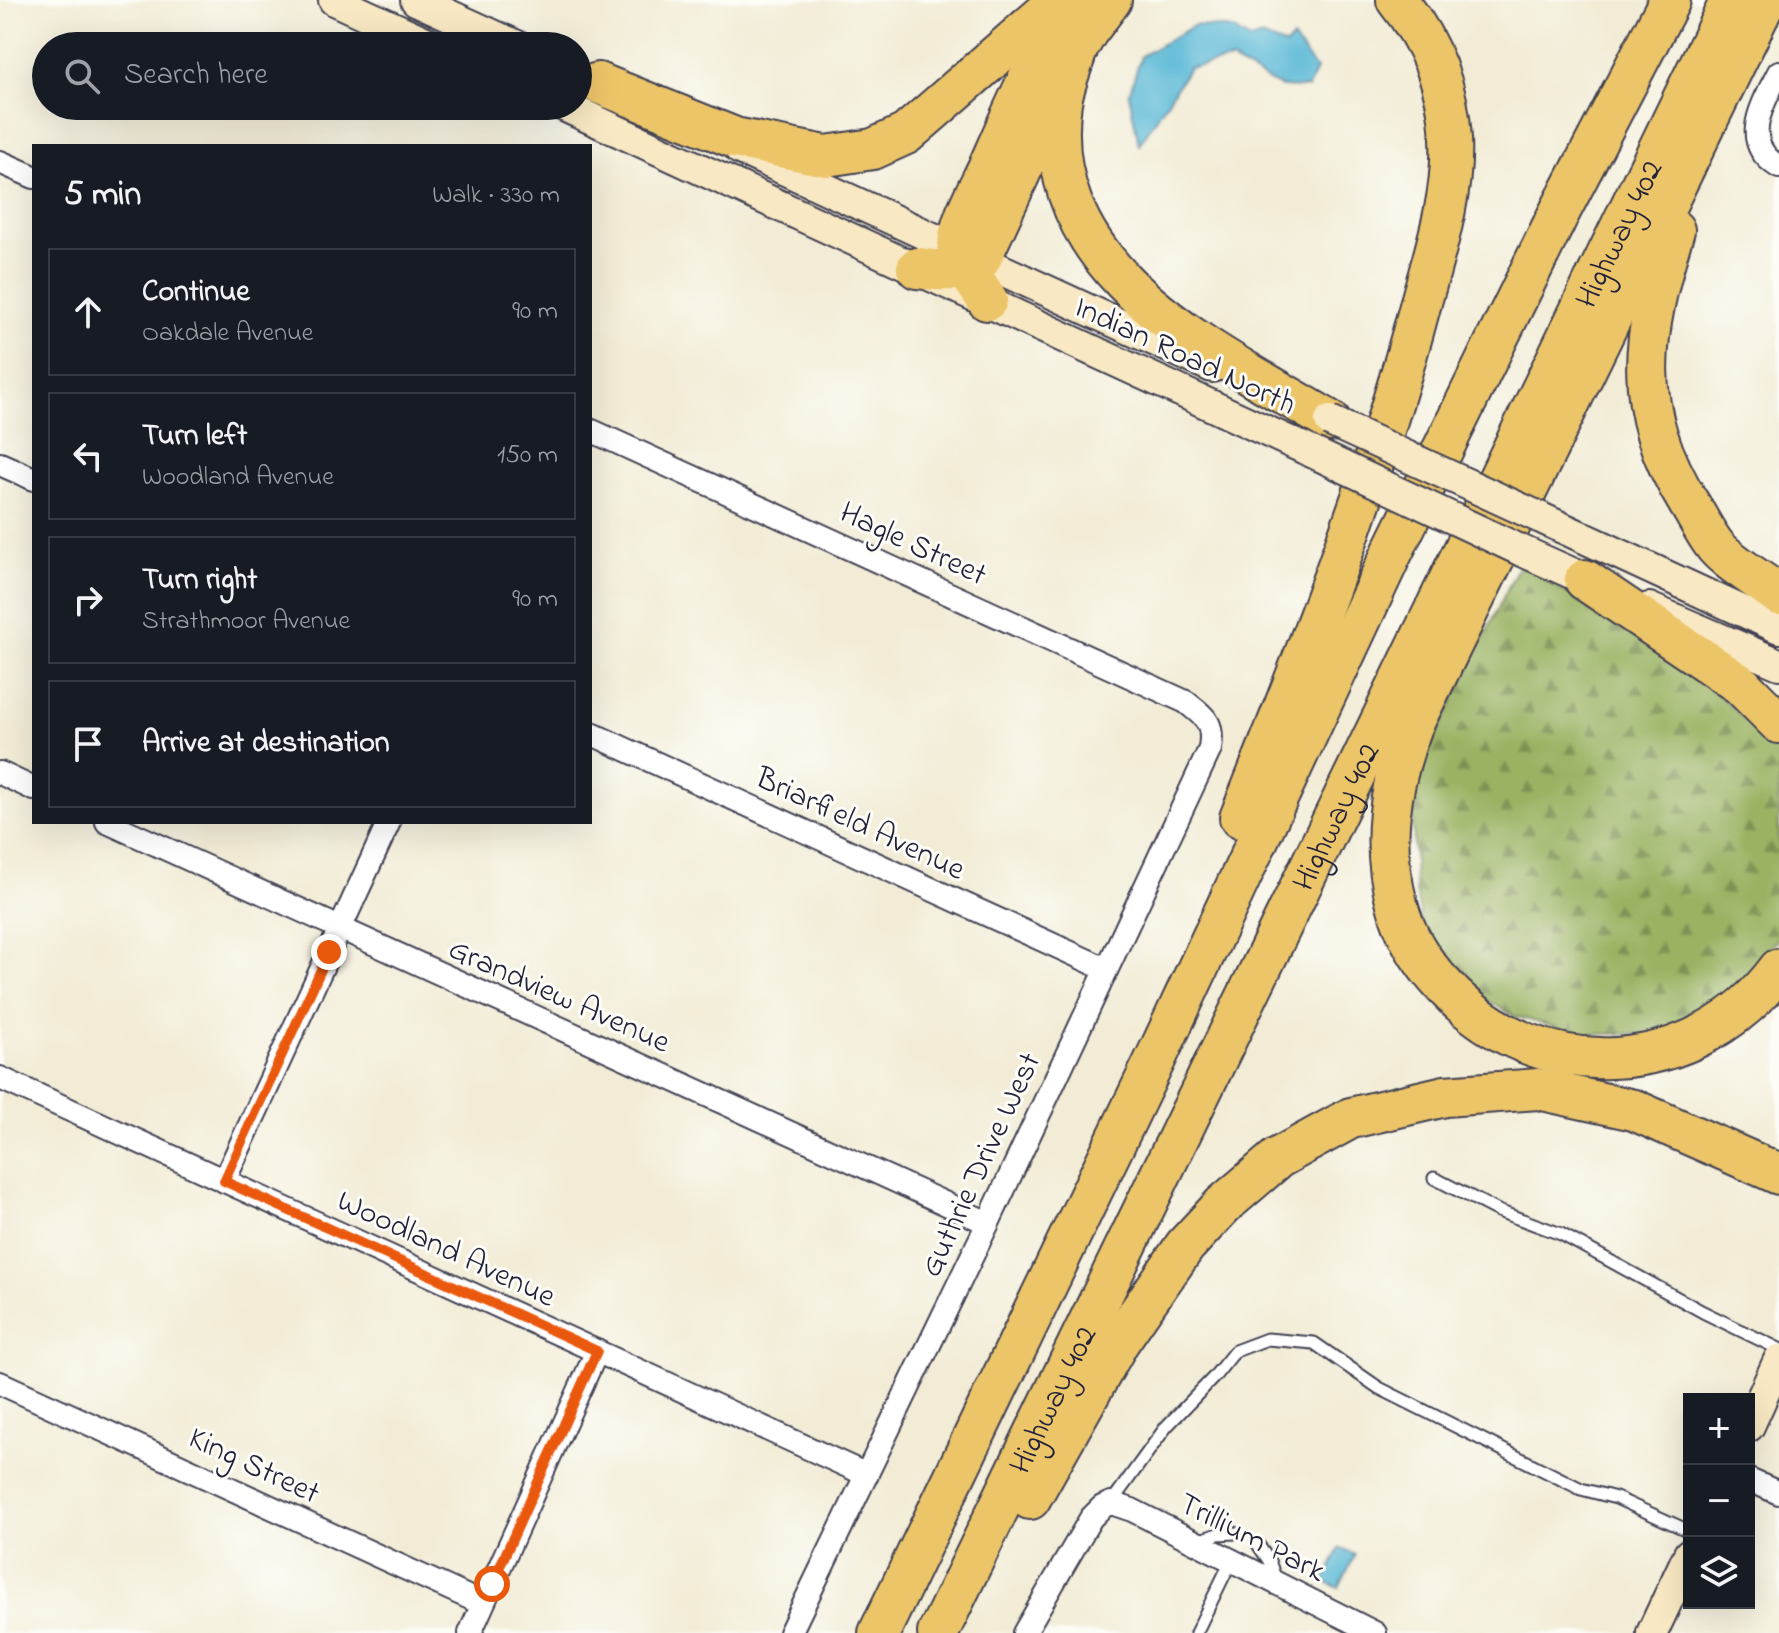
<!DOCTYPE html>
<meta charset="utf-8">
<style>
:root{--surface:#171b24;--page:#242831;--text:#f1f3f6;--muted:#9ea1a6;--line:#363941}
body{margin:0;font-family:"Indie Flower",sans-serif;background:var(--page);color:var(--text)}
.controls{position:absolute;right:24px;bottom:24px;display:grid;overflow:hidden;border-radius:0px;box-shadow:0 8px 32px #0002}
.controls button{width:72px;height:72px;display:grid;place-items:center;padding:0;border:0;border-bottom:2px solid var(--line);background:var(--surface);color:var(--text);font:40px sans-serif}
.stop{position:absolute;width:24px;height:24px;margin:-18px;border:6px solid #ea580c;border-radius:50%;background:#fff}
.stop.end{background:#ea580c;border-color:#fff;box-shadow:0 2px 8px #0008}
.list{margin:0;padding:0;list-style:none}
h2{display:flex;justify-content:space-between;align-items:center;height:104px;margin:0;padding:0 32px;font-size:34px}
h2 small{font-size:26px;font-weight:400;color:var(--muted)}
.list li{display:grid;grid-template-columns:52px 1fr auto;gap:24px;align-items:center;box-sizing:border-box;height:128px;margin:0 16px 16px;padding:0 16px;border:2px solid var(--line);border-radius:0px}
.list b{display:block;font-size:30px;white-space:nowrap}
.list p{margin:0;font-size:26px;white-space:nowrap;color:var(--muted)}
.list em{font-size:26px;font-style:normal;color:var(--muted)}
.icon{flex:none;width:44px;height:44px;fill:none;stroke:currentColor;stroke-width:2;stroke-linecap:round;stroke-linejoin:round}
.map{position:relative;flex:none;width:1779px;height:1633px;overflow:hidden}
.search{position:absolute;background:var(--surface);box-shadow:0 8px 32px #0002;left:32px;top:32px;width:560px;height:88px;display:flex;align-items:center;gap:20px;box-sizing:border-box;padding:0 28px;border-radius:44px;color:var(--muted);font-size:30px}
.panel{position:absolute;background:var(--surface);box-shadow:0 8px 32px #0002;left:32px;top:144px;width:560px;height:680px;border-radius:0px}
.map>svg:first-child{display:block}
.forest{fill:url(#forest-firs);stroke:#5e6a4e;stroke-width:2}
.water{fill:#57b7d5;stroke:#3c6c88;stroke-width:2}
.lines{fill:none;stroke-linecap:round;stroke-linejoin:round}
.lane-casing{stroke:#414052;stroke-width:15}
.street-casing{stroke:#414052;stroke-width:26}
.secondary-casing{stroke:#414052;stroke-width:34}
.highway-casing{stroke:#414052;stroke-width:44}
.lane{stroke:#fff;stroke-width:11}
.street{stroke:#fff;stroke-width:22}
.secondary{stroke:#f8e8c3;stroke-width:30}
.highway{stroke:#edc569;stroke-width:40}
.secondary-bridge-casing{stroke:#414052;stroke-width:34;stroke-linecap:butt}
.secondary-bridge{stroke:#f8e8c3;stroke-width:30}
.route{stroke:#ea580c;stroke-width:10}
.labels{text-anchor:middle;stroke-width:6;stroke-linejoin:round;paint-order:stroke}
.street-label{font-size:32px;fill:#22223b;stroke:#fdfcf7}
</style>
<div class="map">
<svg width="1779" height="1633" viewBox="0 0 1779 1633">
<defs>
<pattern id="forest-firs" width="22" height="20" patternUnits="userSpaceOnUse" patternTransform="scale(2)"><rect width="22" height="20" fill="#9ab262"/><path d="M5 1l3.5 6h-7zM16 11l3.5 6h-7z" fill="#7d9052"/></pattern>
</defs>
<rect width="100%" height="100%" fill="#fdfcf7"/>
<filter id="ink" filterUnits="userSpaceOnUse"><feTurbulence type="fractalNoise" baseFrequency=".0125" numOctaves="2"/><feDisplacementMap in="SourceGraphic" scale="16" xChannelSelector="R" yChannelSelector="G"/><feConvolveMatrix kernelMatrix="1 2 1 2 8 2 1 2 1" color-interpolation-filters="sRGB"/></filter>
<filter id="wash" filterUnits="userSpaceOnUse"><feTurbulence type="fractalNoise" baseFrequency=".006" numOctaves="4" result="noise"/><feDisplacementMap in="SourceGraphic" scale="32" xChannelSelector="R" yChannelSelector="G"/><feGaussianBlur stdDeviation="1.8" result="paint"/><feColorMatrix in="noise" values="0 0 0 0 0 0 0 0 0 0 0 0 0 0 0 0 0 1.4 0 .05"/><feComposite in="paint" operator="in"/></filter>
<g filter="url(#wash)">
<rect width="100%" height="100%" fill="#f2ecd6"/>
<path class="forest" d="M1520 563 1702 680 1775 747 1779 756V938L1713 1015 1658 1034H1582L1514 1016 1450 978 1422 924 1415 888 1412 785Z"/>
<path class="water" d="M1195 25 1232 29 1250 40 1262 36 1286 46 1293 38 1316 69 1308 88 1280 87 1231 60 1189 68 1139 145 1129 94 1141 56Z
M1340 1548 1355 1555 1339 1588 1324 1581Z"/>
</g>
<g filter="url(#ink)">
<g class="lines">
<defs>
<path id="lane" d="M1434 1178 1498 1211 1561 1234 1703 1312 1779 1349
M1111 1503 1166 1427 1214 1377 1235 1351 1267 1339 1314 1343 1379 1388 1581 1489 1616 1498 1689 1531
M1197 1541 1218 1534 1235 1533
M1257 1543 1269 1561 1276 1580
M1196 1633 1231 1561"/>
<path id="street" d="M1779 72C1763 104 1738 142 1779 167
M0 162 34 177
M590 430 1186 702C1206 718 1214 722 1210 749L988 1223 790 1633
M0 464 34 479
M590 733 1106 969
M0 773 34 789
M107 822 988 1223
M0 1078 867 1475
M224 1181 389 822
M0 1383 483 1604
M1749 1480 1779 1493
M470 1633 597 1351
M1024 1633 1091 1518 1102 1507 1111 1503 1132 1510 1375 1633"/>
<path id="secondary" d="M334 0 434 46
M416 0 517 46
M564 106 1314 453
M740 149 1212 367
M1539 517 1779 628
M1520 550 1605 588
M1649 608 1779 664
M1749 1426 1779 1360
M1652 1633 1689 1554"/>
<g id="highway">
<path d="M1766 0 1412 726C1390 784 1380 842 1397 904 1405 936 1423 964 1445 987 1539 1089 1697 1080 1779 969"/>
<path d="M1077 49C1072 66 1064 84 1061 102 1038 273 1209 348 1330 421"/>
<path d="M598 83 735 138 826 156 873 149 906 134 1060 0"/>
<path d="M1674 230C1642 335 1629 407 1690 505 1698 518 1706 535 1716 547 1731 564 1760 580 1779 595"/>
<path d="M917 268C938 270 963 275 980 260L1077 49 1087 32 1111 0"/>
<path d="M987 300C980 288 958 261 958 247 958 224 978 189 988 168 1012 114 1035 59 1067 9"/>
<path d="M1585 580 1741 685 1779 723"/>
<path d="M1240 818C1307 652 1373 484 1419 310 1434 254 1454 196 1451 138 1448 85 1430 41 1397 0"/>
<path d="M1030 1499 1118 1343 1185 1246 1223 1205 1278 1158 1351 1118 1445 1096 1538 1089 1634 1110 1779 1174"/>
<path d="M879 1633 1156 1058 1390 557 1557 217 1670 0"/>
<path id="s1" d="M938 1633 1731 0"/>
</g>
</defs>
<use href="#lane" class="lane-casing"/>
<use href="#street" class="street-casing"/>
<use href="#secondary" class="secondary-casing"/>
<use href="#highway" class="highway-casing"/>
<use href="#lane" class="lane"/>
<use href="#street" class="street"/>
<use href="#secondary" class="secondary"/>
<use href="#highway" class="highway"/>
<defs>
<path id="secondary-bridge" d="M1330 421 1539 517
M1314 453 1520 550"/>
</defs>
<use href="#secondary-bridge" class="secondary-bridge-casing"/>
<use href="#secondary-bridge" class="secondary-bridge"/>
</g>
</g>
<g class="lines" filter="url(#ink)">
<path class="route" d="M329 952 224 1181 597 1351 492 1584"/>
</g>
<g class="labels">
<g class="street-label">
<text dy="11" stroke="none"><textPath href="#s1" startOffset="1556">Highway 402</textPath></text>
<text transform="translate(1186 354) rotate(25)" y="11">Indian Road North</text>
<text transform="translate(914 542) rotate(25)" y="11">Hagle Street</text>
<text dy="11" stroke="none"><textPath href="#s1" startOffset="908">Highway 402</textPath></text>
<text transform="translate(861 822) rotate(25)" y="11">Briarfield Avenue</text>
<text transform="translate(560 994) rotate(24)" y="11">Grandview Avenue</text>
<text transform="translate(979 1164) rotate(-65)" y="11">Guthrie Drive West</text>
<text transform="translate(447 1247) rotate(25)" y="11">Woodland Avenue</text>
<text dy="11" stroke="none"><textPath href="#s1" startOffset="260">Highway 402</textPath></text>
<text transform="translate(255 1464) rotate(25)" y="11">King Street</text>
<text transform="translate(1253 1536) rotate(27)" y="11">Trillium Park</text>
</g>
</g>
</svg>
<div class="controls">
<button>+</button>
<button>−</button>
<button><svg class="icon" aria-label="layers" viewBox="0 0 24 24"><path d="M12 4l9 5-9 5-9-5zM3 14l9 5 9-5"/></svg></button>
</div>
<div class="stop" style="left:492px;top:1584px"></div>
<div class="stop end" style="left:329px;top:952px"></div>
<div class="search"><svg class="icon" aria-label="search" viewBox="0 0 24 24"><circle cx="10" cy="10" r="6"/><path d="M15 15l6 6"/></svg>Search here</div>
<section class="panel">
<h2>5 min<small>Walk · 330 m</small></h2>
<ul class="list">
<li><svg class="icon" aria-label="ahead" viewBox="0 0 24 24"><path d="M12 20V5M6 11l6-6 6 6"/></svg><div><b>Continue</b><p>Oakdale Avenue</p></div><em>90 m</em></li>
<li><svg class="icon" aria-label="left" viewBox="0 0 24 24"><path d="M17 20v-9H6M10 6l-5 5 5 5"/></svg><div><b>Turn left</b><p>Woodland Avenue</p></div><em>150 m</em></li>
<li><svg class="icon" aria-label="right" viewBox="0 0 24 24"><path d="M7 20v-9h11M14 6l5 5-5 5"/></svg><div><b>Turn right</b><p>Strathmoor Avenue</p></div><em>90 m</em></li>
<li><svg class="icon" aria-label="arrive" viewBox="0 0 24 24"><path d="M6 21V4h12l-3 4 3 4H6"/></svg><div><b>Arrive at destination</b></div></li>
</ul>
</section>
</div>
